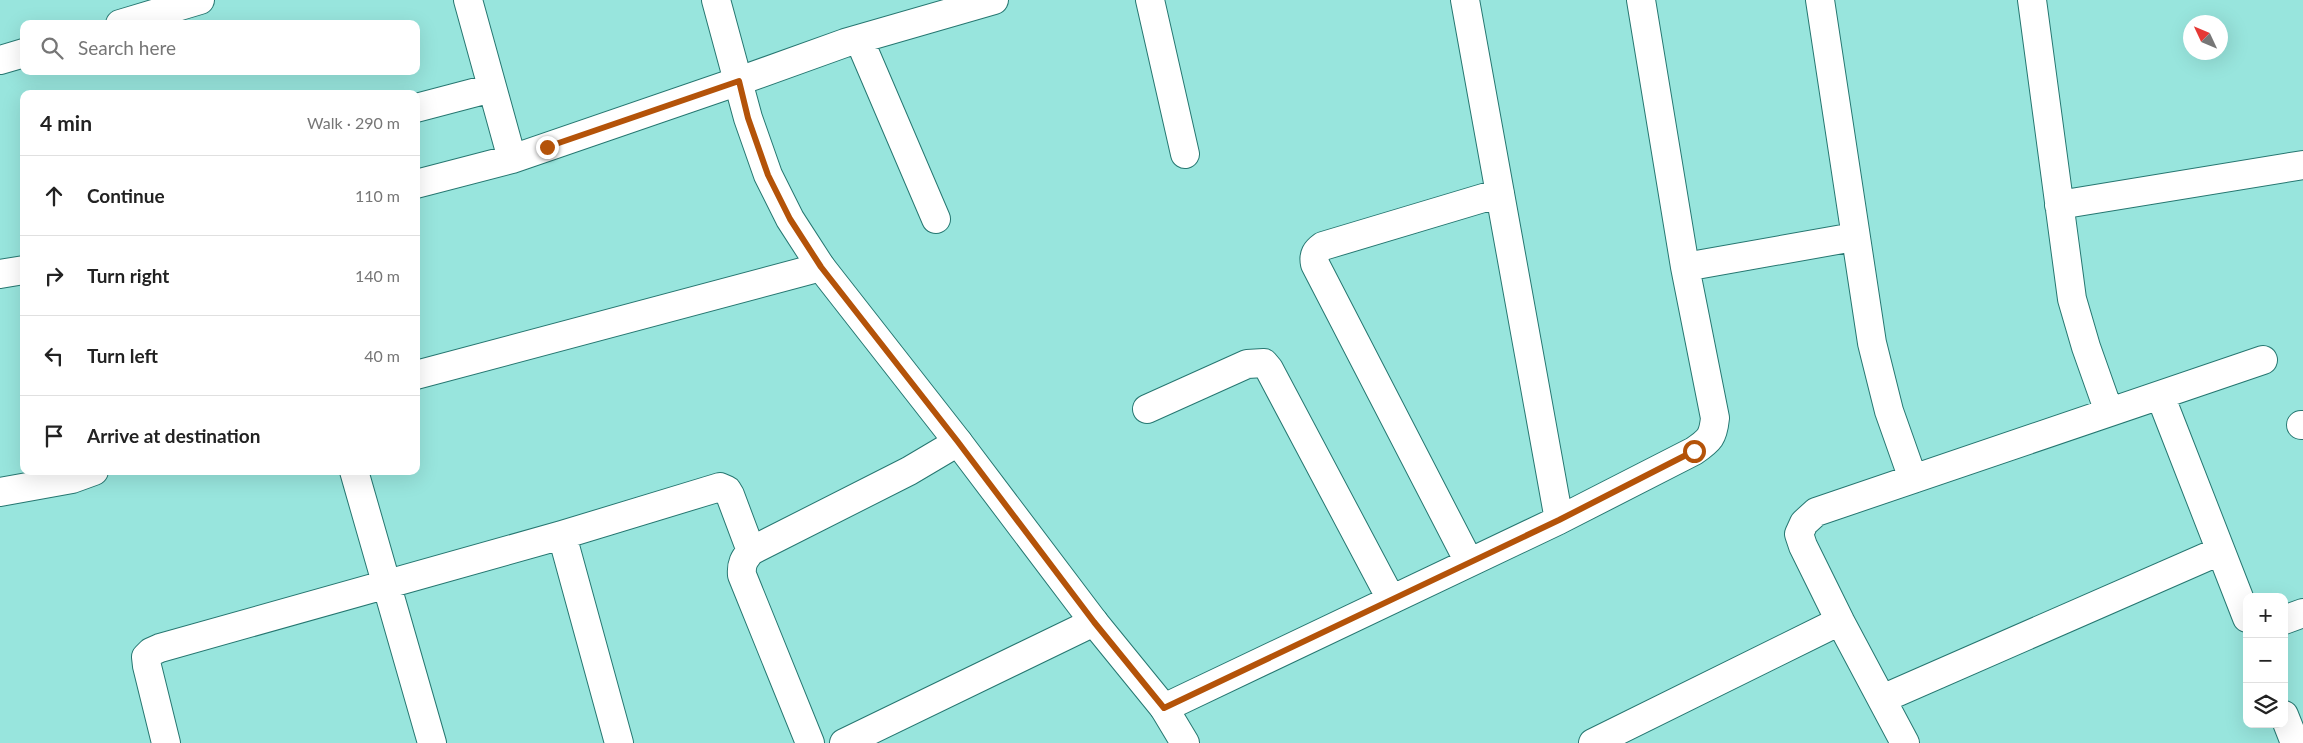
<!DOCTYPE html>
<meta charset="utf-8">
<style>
:root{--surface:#fff;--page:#f2f2f2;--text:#222;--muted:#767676;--line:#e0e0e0}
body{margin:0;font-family:Lato,sans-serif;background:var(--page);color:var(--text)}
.controls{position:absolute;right:15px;bottom:15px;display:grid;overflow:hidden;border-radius:10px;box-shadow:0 5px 20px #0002}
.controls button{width:45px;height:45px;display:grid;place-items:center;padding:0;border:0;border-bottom:1px solid var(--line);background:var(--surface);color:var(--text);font:25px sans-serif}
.compass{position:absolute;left:2183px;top:15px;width:45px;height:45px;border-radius:50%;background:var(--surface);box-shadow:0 5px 20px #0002;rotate:314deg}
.stop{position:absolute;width:15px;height:15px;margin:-11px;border:4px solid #b45309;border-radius:50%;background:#fff}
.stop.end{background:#b45309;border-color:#fff;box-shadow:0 1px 5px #0008}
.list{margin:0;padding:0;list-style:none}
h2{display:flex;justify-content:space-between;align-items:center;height:65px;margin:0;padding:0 20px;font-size:21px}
h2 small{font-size:16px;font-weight:400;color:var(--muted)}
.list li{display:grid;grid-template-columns:32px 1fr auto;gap:15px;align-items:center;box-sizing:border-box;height:80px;padding:0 20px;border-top:1px solid var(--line)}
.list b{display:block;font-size:19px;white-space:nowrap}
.list em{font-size:16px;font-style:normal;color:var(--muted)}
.icon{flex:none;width:28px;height:28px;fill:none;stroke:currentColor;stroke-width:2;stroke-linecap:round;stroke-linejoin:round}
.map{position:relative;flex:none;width:2303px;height:743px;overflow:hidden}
.search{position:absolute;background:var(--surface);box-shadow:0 5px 20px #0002;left:20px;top:20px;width:400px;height:55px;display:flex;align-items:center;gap:12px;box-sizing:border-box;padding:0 18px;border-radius:10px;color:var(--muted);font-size:19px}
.panel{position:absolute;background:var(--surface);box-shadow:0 5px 20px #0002;left:20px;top:90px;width:400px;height:385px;border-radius:10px}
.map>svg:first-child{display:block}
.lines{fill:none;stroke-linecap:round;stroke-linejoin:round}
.minor-casing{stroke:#267771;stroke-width:30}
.tertiary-casing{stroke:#267771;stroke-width:30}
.minor{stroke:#fff;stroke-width:28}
.tertiary{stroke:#fff;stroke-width:28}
.route{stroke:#b45309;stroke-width:6}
</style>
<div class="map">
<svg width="2303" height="743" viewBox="0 0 2303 743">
<rect width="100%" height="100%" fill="#98e5dd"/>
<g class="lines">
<defs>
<path id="minor" d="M468 0 512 159
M1150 0 1185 154
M1465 0 1559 520
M1820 0 1872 343 1889 411 1913 479
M2032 0 2072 299 2086 347 2109 412
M120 24 200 0
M859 39 936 219
M0 60 24 53
M416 108 492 88
M416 184 512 159 739 81 845 43 994 0
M2059 205 2303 165
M1685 267 1854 237
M0 274 24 270
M416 375 821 267
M2160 395 2247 618
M1147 409 1247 364 1264 363 1269 369 1391 599
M2301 425H2303
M354 471 432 743
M0 492 72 479 94 471
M562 535 619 743
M1469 562 1315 264C1313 255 1316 251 1323 246L1500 193
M2284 620 2303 613
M1840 621 1803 546 1799 534 1804 523 1816 512 2263 360
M1882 699 2220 551
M1164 708 1559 520 1694 451C1710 440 1713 437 1715 418L1685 267 1641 0
M2284 715 2295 743
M166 743 147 666 146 657 151 652 160 648 562 535 720 487 727 490 730 495 751 551
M810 743 742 575C741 564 744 559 751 551L909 471 958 442
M844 743 1094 622
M1593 743 1840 621 1905 743"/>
<path id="tertiary" d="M716 0 748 118 768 175 790 219 821 267 958 442 1094 622 1164 708 1185 743"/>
</defs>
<use href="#minor" class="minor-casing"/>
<use href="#tertiary" class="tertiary-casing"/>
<use href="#minor" class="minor"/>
<use href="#tertiary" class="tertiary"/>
</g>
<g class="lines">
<path class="route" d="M547 147 739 81 748 118 768 175 790 219 821 267 958 442 1094 622 1164 708 1559 520 1694 451"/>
</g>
</svg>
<div class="controls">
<button>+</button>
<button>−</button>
<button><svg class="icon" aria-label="layers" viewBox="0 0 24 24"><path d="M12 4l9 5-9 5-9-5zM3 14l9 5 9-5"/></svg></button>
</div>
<svg class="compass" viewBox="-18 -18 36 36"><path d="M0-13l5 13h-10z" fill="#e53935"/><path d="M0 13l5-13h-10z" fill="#767676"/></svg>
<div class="stop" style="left:1694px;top:451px"></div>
<div class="stop end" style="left:547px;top:147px"></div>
<div class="search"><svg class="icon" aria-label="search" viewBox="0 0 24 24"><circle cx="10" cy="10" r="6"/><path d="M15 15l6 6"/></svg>Search here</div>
<section class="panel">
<h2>4 min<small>Walk · 290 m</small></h2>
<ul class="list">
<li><svg class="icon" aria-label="ahead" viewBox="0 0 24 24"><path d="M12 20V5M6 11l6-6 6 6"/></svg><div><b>Continue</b></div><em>110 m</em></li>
<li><svg class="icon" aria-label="right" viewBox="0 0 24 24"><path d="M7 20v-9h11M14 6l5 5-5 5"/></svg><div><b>Turn right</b></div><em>140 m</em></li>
<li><svg class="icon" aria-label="left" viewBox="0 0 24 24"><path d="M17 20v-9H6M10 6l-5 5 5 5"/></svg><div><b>Turn left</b></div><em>40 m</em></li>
<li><svg class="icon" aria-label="arrive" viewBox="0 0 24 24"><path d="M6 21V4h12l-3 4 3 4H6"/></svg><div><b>Arrive at destination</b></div></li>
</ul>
</section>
</div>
